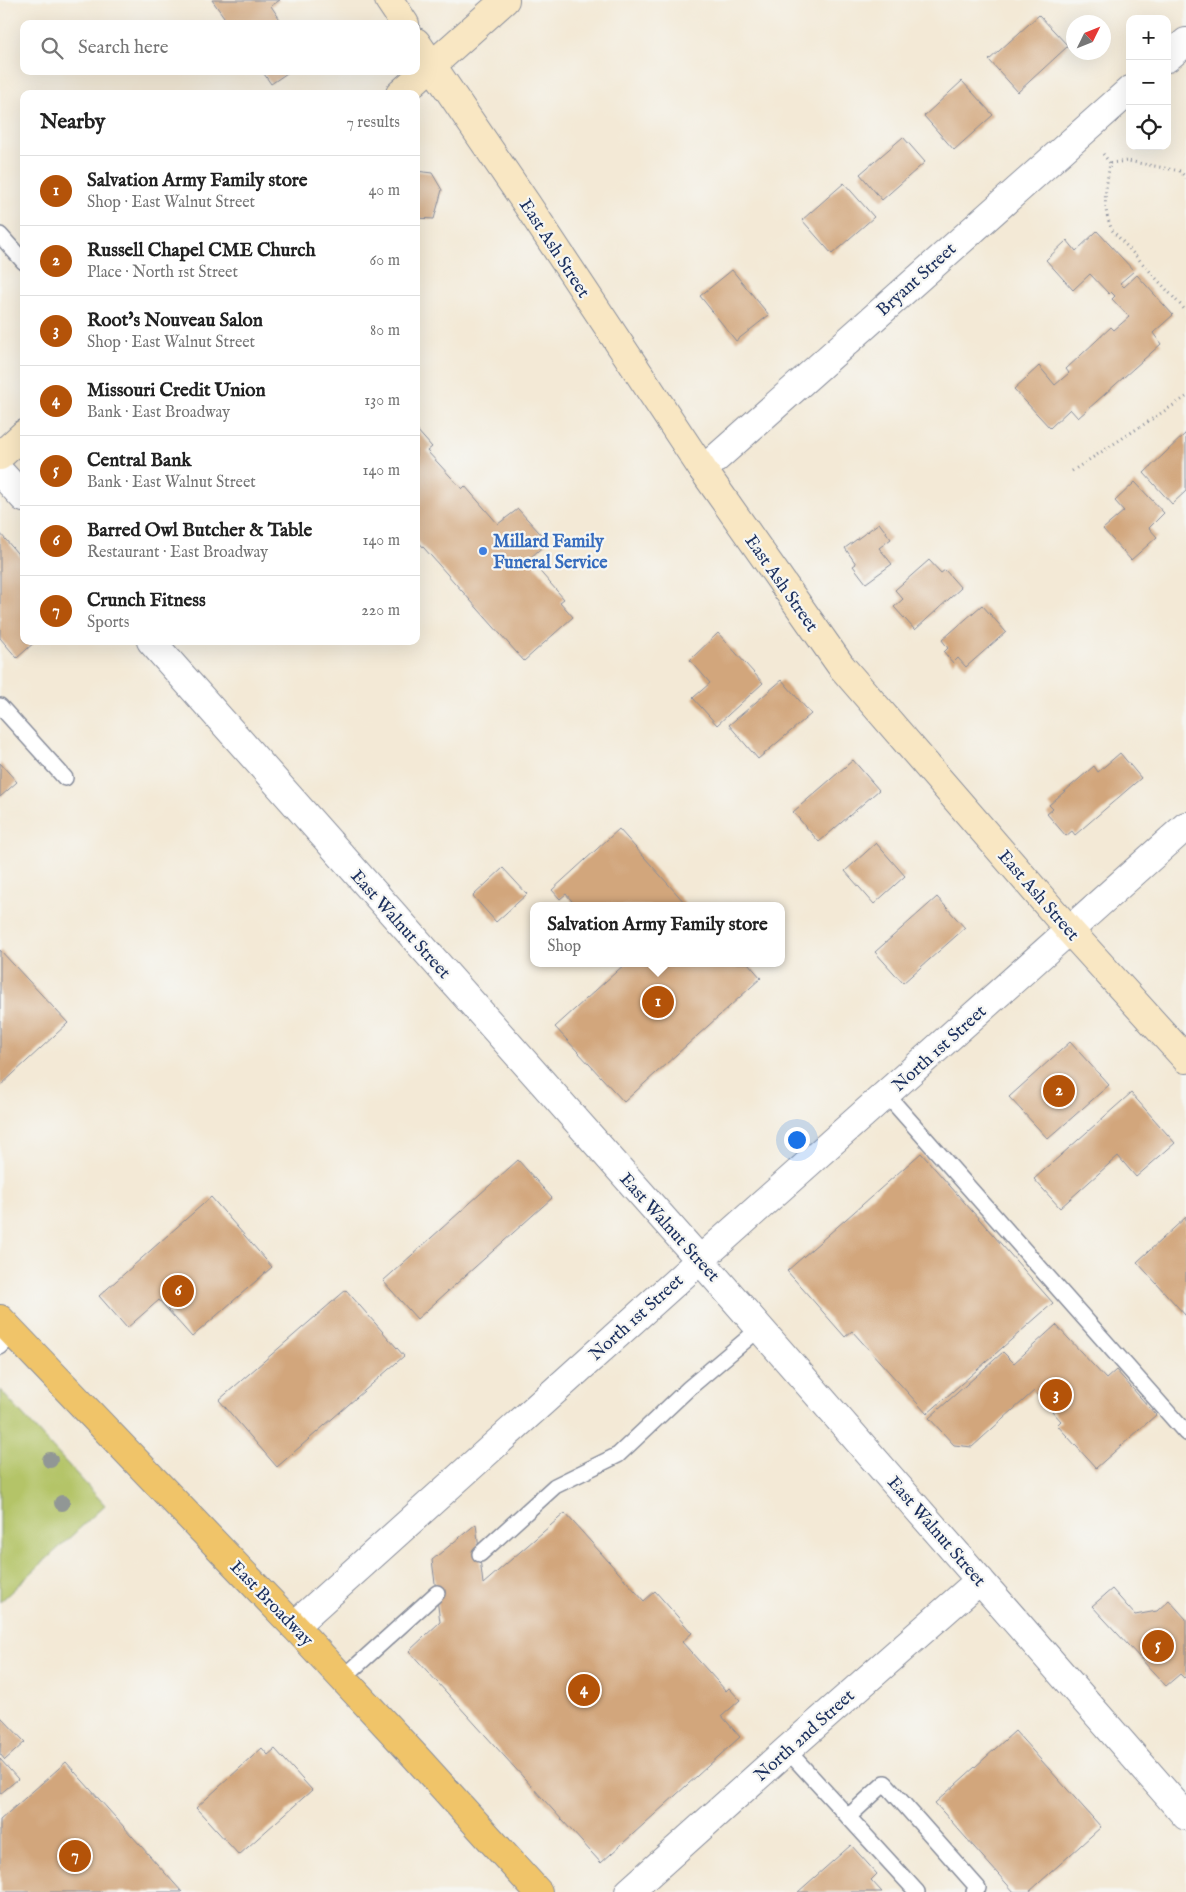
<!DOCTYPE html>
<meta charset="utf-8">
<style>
:root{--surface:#fff;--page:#f6f6f6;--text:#222;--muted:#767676;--line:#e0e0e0;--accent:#b45309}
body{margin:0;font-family:"IM FELL English",serif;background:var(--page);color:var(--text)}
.controls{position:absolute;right:15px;top:15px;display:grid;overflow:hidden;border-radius:10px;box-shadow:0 5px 20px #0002}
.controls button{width:45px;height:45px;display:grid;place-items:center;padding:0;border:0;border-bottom:1px solid var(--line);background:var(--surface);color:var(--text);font:25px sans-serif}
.compass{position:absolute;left:1066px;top:15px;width:45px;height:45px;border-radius:50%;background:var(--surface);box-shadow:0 5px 20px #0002;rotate:47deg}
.you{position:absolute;left:796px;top:1139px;width:18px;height:18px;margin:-12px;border:4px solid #fff;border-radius:50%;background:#1a73e8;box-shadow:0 0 0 8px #1a73e833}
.badge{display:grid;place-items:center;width:32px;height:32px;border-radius:50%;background:var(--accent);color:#fff;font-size:16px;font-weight:700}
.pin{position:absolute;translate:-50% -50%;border:2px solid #fff;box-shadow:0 1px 5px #0006}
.popup{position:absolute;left:530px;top:902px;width:255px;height:65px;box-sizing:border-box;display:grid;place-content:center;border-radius:10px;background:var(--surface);filter:drop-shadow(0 1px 4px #0005);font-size:16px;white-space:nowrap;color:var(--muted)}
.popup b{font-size:19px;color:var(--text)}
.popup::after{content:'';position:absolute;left:50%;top:100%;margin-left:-10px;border:10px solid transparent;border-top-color:var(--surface)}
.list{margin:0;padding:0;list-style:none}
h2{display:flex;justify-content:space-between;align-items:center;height:65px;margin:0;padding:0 20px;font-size:21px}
h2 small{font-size:16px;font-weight:400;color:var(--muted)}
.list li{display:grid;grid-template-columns:32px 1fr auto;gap:15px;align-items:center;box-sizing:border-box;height:70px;padding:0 20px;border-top:1px solid var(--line)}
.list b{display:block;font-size:19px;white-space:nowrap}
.list p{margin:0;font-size:16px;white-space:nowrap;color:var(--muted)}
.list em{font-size:16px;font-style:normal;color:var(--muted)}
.icon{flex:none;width:28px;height:28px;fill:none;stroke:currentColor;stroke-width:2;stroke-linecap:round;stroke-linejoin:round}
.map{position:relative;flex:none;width:1186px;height:1892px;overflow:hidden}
.search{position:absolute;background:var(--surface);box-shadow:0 5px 20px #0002;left:20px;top:20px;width:400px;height:55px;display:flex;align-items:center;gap:12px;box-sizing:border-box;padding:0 18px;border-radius:10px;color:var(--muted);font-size:19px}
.panel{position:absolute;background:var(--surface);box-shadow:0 5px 20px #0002;left:20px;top:90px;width:400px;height:555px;border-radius:10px}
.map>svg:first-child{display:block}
.green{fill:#b4c467;stroke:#687a62}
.building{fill:#d2a67c}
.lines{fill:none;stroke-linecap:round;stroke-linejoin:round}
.lane-casing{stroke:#878c9a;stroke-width:18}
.street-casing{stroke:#878c9a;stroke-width:30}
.secondary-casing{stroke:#878c9a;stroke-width:30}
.primary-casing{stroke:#878c9a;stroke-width:30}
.path{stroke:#878c9a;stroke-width:3;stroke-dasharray:1 4;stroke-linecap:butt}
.lane{stroke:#fff;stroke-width:15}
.street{stroke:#fff;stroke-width:28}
.secondary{stroke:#f9e7c3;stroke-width:28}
.primary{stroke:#f0c469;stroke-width:28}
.tree{fill:#919795}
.shop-dot{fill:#3f7fe0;stroke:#f6f6f2;stroke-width:2}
.labels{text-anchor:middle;stroke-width:4.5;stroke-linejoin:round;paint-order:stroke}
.street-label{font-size:18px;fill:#1b2f5e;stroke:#f6f6f2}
.shop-label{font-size:18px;font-weight:bold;fill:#366cbe;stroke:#f6f6f2;text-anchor:start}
</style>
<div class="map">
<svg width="1186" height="1892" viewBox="0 0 1186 1892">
<rect width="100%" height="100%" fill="#f6f6f2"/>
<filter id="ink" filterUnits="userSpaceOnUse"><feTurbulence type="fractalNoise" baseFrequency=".02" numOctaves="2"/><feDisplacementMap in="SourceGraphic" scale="10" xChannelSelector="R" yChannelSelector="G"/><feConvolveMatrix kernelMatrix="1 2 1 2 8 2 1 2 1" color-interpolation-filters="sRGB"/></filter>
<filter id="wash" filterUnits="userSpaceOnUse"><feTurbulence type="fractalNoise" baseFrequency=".0096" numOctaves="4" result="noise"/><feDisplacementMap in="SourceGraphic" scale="20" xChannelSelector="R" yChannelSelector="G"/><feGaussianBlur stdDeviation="1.12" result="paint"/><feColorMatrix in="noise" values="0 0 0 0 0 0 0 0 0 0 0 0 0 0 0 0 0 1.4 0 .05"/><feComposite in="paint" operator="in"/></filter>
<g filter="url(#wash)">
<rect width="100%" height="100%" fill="#f3e9d6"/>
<path class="green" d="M0 1390 105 1505 0 1602Z"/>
<g id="blocks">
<path class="building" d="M212 0H280L271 6 283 24H229Z
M1039 15 1068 46 1018 92 989 60Z
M262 71H290L271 84Z
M962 81 993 115 954 150 924 116Z
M903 137 925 162 882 200 860 174Z
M416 171 432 173 442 190 434 219 416 218Z
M844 183 874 217 832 254 802 220Z
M1097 231 1134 271 1120 283 1124 287 1137 275 1173 315 1153 333 1161 344 1078 418 1070 409 1050 428 1014 389 1039 366 1055 385 1069 373 1066 369 1111 327 1114 330 1129 317 1112 299 1115 296 1111 292 1109 294 1090 274 1073 290 1046 260 1067 240 1076 251Z
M732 270 769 315 736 341 700 296Z
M416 429 432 447 427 451 462 489 465 486 498 524 518 509 548 542 529 559 564 599 560 602 573 617 524 661 416 539Z
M1186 433V491L1172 504 1144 473Z
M1135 482 1164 513 1149 528 1157 537 1131 560 1103 529 1124 511 1115 501Z
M879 523 891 539 879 548 892 564 866 583 853 566 856 564 845 548Z
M0 533 23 560 24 641H36L17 658 0 638Z
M929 560 941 573 945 570 961 588 915 630 894 607 903 599 895 590Z
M982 605 1006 632 966 667 958 658 953 663 944 652 948 648 942 640Z
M718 633 763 683 717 725 693 698 710 683 690 660Z
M782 680 811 714 758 759 729 725Z
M1120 753 1141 778 1075 835 1072 831 1066 836 1047 814 1053 809 1049 805 1094 766 1098 772Z
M853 760 879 790 819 842 793 812Z
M0 763 17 782 0 797Z
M619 829 685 903 682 906H576L566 894 560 899 552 890Z
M876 843 905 876 874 904 845 871Z
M503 868 527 894 496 922 473 896Z
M937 897 965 928 903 983 875 952Z
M0 950 68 1023 0 1086Z
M626 963H748L761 978 624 1102 555 1027Z
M1070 1042 1109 1085 1048 1139 1009 1097Z
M1131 1093 1175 1143 1136 1177 1118 1156 1060 1208 1034 1179Z
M921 1153 1053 1303 927 1414 852 1331 845 1337 787 1271Z
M518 1160 552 1198 417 1319 383 1281Z
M211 1197 272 1267 192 1337 159 1300 127 1328 99 1296Z
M1186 1217V1316L1137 1262Z
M346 1290 404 1356 277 1467 219 1400Z
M1056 1325 1106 1379 1116 1370 1156 1415 1096 1468 1057 1425 1061 1421 1034 1391 972 1447 954 1445 929 1418 1003 1352 1014 1363Z
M565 1513 644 1601 655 1591 692 1633 682 1642 726 1691 729 1688 740 1700 722 1716 740 1737 601 1863 409 1651 440 1622 432 1560 476 1524 483 1584Z
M1112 1589 1135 1615 1157 1611 1169 1600 1186 1619V1676L1184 1678 1180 1674 1166 1686 1092 1606Z
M1 1717 25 1742 5 1760 0 1754Z
M1015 1731 1101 1827 1029 1892H1014L935 1803Z
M262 1748 268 1755 275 1749 312 1790 239 1855 196 1808Z
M0 1759 18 1779 0 1794Z
M66 1762 182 1892H0V1820Z
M851 1845 877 1874 871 1880 882 1892H798Z"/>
</g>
</g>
<g filter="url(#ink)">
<use href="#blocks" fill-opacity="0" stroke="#878c9a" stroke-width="1"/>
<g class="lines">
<defs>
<path id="lane" d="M0 235 24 262
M0 706 65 778
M886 1094 1186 1433
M0 1347 15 1333
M480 1554 555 1486 618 1455 689 1388 760 1328
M343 1678 437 1593
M787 1750 917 1892
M848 1817 885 1783 978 1888 974 1892"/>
<path id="street" d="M1167 58 1186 42
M703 470 1130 90
M0 472 24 498
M151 641 700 1260 1186 1816
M294 1626 700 1260 1186 826
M629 1892 787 1750 980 1580"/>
<path id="secondary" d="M389 0 405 24
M416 42 526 203 703 470 841 666 1070 931 1186 1059
M400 94 505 0
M0 456 24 434"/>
<path id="primary" d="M0 1319 294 1626 413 1754 538 1892"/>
</defs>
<use href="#lane" class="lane-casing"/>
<use href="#street" class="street-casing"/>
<use href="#secondary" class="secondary-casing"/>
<use href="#primary" class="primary-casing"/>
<path class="path" d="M1103 154 1110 163C1106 190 1101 204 1112 230L1186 311
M1110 163 1128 161 1180 171 1186 178
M1072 471 1186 397"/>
<use href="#lane" class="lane"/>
<use href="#street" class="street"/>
<use href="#secondary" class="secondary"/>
<use href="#primary" class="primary"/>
</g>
<g class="tree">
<circle cx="50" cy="1460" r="8"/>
<circle cx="62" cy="1503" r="8"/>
</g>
</g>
<circle class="shop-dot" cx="483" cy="551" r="5"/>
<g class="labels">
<g class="street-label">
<text transform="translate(555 248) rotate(57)" y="6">East Ash Street</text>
<text transform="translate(916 279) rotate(-42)" y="6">Bryant Street</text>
<text transform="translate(782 583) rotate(55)" y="6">East Ash Street</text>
<text transform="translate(1039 895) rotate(49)" y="6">East Ash Street</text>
<text transform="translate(401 924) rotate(48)" y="6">East Walnut Street</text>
<text transform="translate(939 1048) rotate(-42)" y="6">North 1st Street</text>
<text transform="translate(670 1227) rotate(48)" y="6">East Walnut Street</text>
<text transform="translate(636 1317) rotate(-42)" y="6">North 1st Street</text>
<text transform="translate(937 1531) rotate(49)" y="6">East Walnut Street</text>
<text transform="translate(272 1603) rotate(46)" y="6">East Broadway</text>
<text transform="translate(804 1735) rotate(-42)" y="6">North 2nd Street</text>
</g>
<g class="shop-label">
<text x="493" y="547">Millard Family<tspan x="493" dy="21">Funeral Service</tspan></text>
</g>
</g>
</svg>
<div class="controls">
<button>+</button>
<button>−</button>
<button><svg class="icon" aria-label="locate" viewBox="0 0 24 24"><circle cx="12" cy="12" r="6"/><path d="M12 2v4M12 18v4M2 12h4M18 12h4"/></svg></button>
</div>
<svg class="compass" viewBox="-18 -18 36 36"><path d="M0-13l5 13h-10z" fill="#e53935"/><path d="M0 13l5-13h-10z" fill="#767676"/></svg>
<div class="you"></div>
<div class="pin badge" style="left:658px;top:1002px">1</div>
<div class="popup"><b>Salvation Army Family store</b>Shop</div>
<div class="pin badge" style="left:1059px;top:1091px">2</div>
<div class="pin badge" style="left:1056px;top:1395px">3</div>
<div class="pin badge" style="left:584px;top:1690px">4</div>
<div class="pin badge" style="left:1158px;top:1646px">5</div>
<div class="pin badge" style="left:178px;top:1291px">6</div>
<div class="pin badge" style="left:75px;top:1856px">7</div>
<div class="search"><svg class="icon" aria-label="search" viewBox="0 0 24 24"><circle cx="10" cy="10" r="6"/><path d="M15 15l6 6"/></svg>Search here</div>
<section class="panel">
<h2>Nearby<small>7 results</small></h2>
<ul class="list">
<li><span class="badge">1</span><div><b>Salvation Army Family store</b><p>Shop · East Walnut Street</p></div><em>40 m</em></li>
<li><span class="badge">2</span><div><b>Russell Chapel CME Church</b><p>Place · North 1st Street</p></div><em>60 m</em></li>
<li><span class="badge">3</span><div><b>Root's Nouveau Salon</b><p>Shop · East Walnut Street</p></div><em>80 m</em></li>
<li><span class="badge">4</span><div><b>Missouri Credit Union</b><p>Bank · East Broadway</p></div><em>130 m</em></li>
<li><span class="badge">5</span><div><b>Central Bank</b><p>Bank · East Walnut Street</p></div><em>140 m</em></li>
<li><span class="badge">6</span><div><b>Barred Owl Butcher &amp; Table</b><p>Restaurant · East Broadway</p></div><em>140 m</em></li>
<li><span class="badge">7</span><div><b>Crunch Fitness</b><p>Sports</p></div><em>220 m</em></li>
</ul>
</section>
</div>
